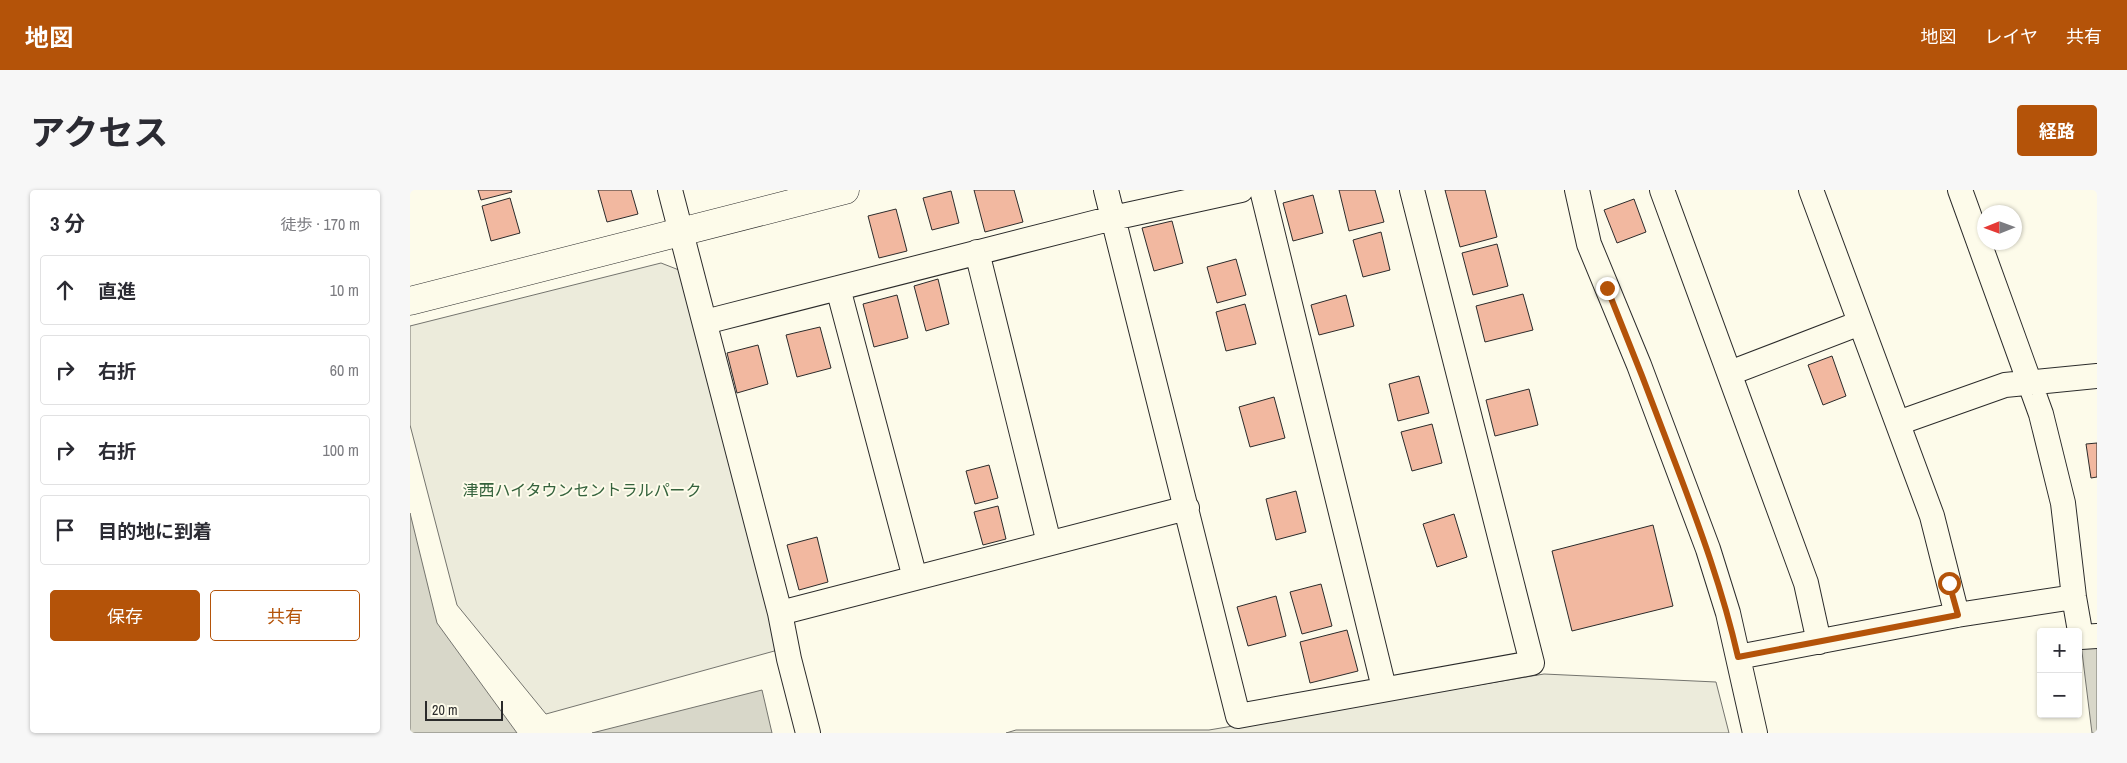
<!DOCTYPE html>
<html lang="ja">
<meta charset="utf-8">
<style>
:root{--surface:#fff;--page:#f7f7f7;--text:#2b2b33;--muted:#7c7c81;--line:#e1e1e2;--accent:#b45309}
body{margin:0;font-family:"Archivo Narrow","Noto Sans JP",sans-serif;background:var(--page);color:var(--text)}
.controls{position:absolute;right:15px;bottom:15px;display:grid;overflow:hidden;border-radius:5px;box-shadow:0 1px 4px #0004}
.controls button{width:45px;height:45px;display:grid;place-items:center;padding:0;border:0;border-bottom:1px solid var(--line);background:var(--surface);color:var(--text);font:25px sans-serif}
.compass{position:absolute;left:1567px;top:15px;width:45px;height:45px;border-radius:50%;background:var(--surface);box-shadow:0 1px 4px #0004;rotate:269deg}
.scale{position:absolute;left:15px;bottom:12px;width:78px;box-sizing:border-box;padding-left:5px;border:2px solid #2b2b2b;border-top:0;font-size:14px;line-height:18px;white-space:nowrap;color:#2b2b2b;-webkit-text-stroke:4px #fdfbea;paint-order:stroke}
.stop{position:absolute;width:15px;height:15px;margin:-11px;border:4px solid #b45309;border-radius:50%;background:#fff}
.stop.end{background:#b45309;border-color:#fff;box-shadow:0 1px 5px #0008}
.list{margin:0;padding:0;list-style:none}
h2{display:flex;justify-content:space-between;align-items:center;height:65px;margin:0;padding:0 20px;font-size:21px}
h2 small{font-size:16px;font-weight:400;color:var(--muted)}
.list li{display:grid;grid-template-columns:32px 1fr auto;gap:15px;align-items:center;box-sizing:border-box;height:70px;margin:0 10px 10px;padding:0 10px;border:1px solid var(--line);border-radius:5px}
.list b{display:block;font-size:19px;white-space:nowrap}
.list em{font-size:16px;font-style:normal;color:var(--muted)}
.actions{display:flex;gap:10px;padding:15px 20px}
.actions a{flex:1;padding:11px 0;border:1px solid var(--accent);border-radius:5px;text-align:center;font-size:18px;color:var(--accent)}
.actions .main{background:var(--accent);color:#fff}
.icon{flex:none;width:28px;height:28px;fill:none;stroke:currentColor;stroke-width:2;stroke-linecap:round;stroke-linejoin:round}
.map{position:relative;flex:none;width:1687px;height:543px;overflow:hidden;border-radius:5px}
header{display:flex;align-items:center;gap:30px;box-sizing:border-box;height:70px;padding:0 25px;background:var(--accent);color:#fff}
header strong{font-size:24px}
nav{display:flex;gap:28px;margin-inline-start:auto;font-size:18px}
.intro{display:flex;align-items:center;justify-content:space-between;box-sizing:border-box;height:120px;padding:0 30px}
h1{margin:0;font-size:35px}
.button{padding:12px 22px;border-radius:5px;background:var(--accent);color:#fff;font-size:18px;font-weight:700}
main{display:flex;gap:30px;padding:0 30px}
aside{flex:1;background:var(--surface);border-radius:5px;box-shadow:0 1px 4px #0004}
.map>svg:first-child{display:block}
.green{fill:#ecebdb;stroke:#74746e}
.water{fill:#d8d7c9;stroke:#74746e}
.building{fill:#f2b8a0;stroke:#2b2b2b}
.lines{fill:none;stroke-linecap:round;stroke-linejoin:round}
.minor-casing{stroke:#2b2b2b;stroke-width:26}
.tertiary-casing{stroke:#2b2b2b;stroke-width:29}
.minor{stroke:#fdfbea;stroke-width:24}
.tertiary{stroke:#fdfbea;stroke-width:28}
.route{stroke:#b45309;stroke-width:6}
.labels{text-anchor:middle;stroke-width:4;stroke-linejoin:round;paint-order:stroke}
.park-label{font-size:16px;fill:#34623c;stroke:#fdfbea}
</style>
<header>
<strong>地図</strong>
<nav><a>地図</a><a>レイヤ</a><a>共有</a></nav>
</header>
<div class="intro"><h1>アクセス</h1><a class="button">経路</a></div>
<main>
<aside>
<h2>3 分<small>徒歩 · 170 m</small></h2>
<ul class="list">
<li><svg class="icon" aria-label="ahead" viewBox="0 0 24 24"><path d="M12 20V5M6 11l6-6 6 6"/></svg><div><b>直進</b></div><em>10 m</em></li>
<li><svg class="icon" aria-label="right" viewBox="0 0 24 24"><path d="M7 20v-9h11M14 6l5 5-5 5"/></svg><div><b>右折</b></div><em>60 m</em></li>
<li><svg class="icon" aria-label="right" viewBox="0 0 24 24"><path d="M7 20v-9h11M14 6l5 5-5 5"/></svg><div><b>右折</b></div><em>100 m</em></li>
<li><svg class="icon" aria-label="arrive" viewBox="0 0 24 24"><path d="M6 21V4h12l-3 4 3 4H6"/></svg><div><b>目的地に到着</b></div></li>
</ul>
<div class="actions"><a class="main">保存</a><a>共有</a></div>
</aside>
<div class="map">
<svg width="1687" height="543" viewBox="0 0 1687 543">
<rect width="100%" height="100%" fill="#fdfbea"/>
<path class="green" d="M251 73 269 80 368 460 136 524 47 415 0 235V136Z
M1134 484 1306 492 1319 543H596L606 540H799Z"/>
<path class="water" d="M0 323 27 433 107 543H0Z
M1687 452V543H1682L1671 454Z
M352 500 362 543H182Z"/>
<path class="building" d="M68 0H101L102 2 71 10Z
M188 0H221L228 24 197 32Z
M564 0H604L613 32 575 42Z
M929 0H965L974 32 939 41Z
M1035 0H1075L1087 47 1050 57Z
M541 1 549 33 522 40 513 8Z
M903 5 913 43 883 51 873 13Z
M100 8 110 43 81 51 72 16Z
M1224 9 1236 42 1207 53 1194 20Z
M486 19 497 61 469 68 458 26Z
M762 31 773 73 744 81 732 38Z
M971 42 980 80 953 87 943 50Z
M1087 54 1098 96 1063 105 1052 63Z
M826 69 836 105 807 113 797 77Z
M528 89 539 134 516 141 504 96Z
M1113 104 1123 140 1075 152 1066 116Z
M487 105 498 148 464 157 453 114Z
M936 105 944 136 909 145 901 115Z
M835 114 846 154 816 161 806 122Z
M410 137 421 178 387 187 376 145Z
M348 155 358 194 327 203 317 163Z
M1422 166 1436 206 1413 215 1398 175Z
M1009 186 1019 223 988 231 979 194Z
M1119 199 1128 235 1085 246 1076 210Z
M864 207 875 248 840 257 829 217Z
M1022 234 1032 273 1002 281 991 242Z
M1687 253V287L1681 288 1676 254Z
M579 275 588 308 565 314 556 281Z
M886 301 896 342 866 350 856 309Z
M588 316 596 349 573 355 564 322Z
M1044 324 1057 367 1027 377 1013 334Z
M1243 335 1263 416 1162 441 1142 361Z
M407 347 418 392 389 400 377 355Z
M911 394 922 436 892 444 880 402Z
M866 406 876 446 838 456 827 417Z
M937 440 948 481 900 493 890 452Z"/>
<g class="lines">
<defs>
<path id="minor" d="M260 0 370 423 379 469 398 543
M696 0 828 526 1122 473 1002 0
M852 0 974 498
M1167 0 1179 54 1229 175 1298 359 1318 423 1345 543
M1252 0 1396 393 1409 452
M1401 0 1522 326 1547 425
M1550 0 1631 224 1653 313 1664 407 1671 447 1687 446
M567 62 639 353
M428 98 505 388
M295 132 703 28 831 0
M1320 183 1450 133
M1488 233 1595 195 1687 186
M370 423 777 318
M1328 467 1547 425 1664 407"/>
<path id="tertiary" d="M0 111 435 0"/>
</defs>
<use href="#minor" class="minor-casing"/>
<use href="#tertiary" class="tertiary-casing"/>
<use href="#minor" class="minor"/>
<use href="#tertiary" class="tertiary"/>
</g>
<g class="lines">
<path class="route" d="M1197 98C1221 157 1244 216 1266 275 1290 338 1313 401 1328 467L1548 425 1539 393"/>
</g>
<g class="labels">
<g class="park-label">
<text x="172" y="306">津西ハイタウンセントラルパーク</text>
</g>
</g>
</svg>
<div class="controls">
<button>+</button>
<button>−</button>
</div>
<svg class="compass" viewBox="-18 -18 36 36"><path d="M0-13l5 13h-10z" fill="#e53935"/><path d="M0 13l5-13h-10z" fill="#7c7c81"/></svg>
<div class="scale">20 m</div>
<div class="stop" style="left:1539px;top:393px"></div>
<div class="stop end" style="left:1197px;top:98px"></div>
</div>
</main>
